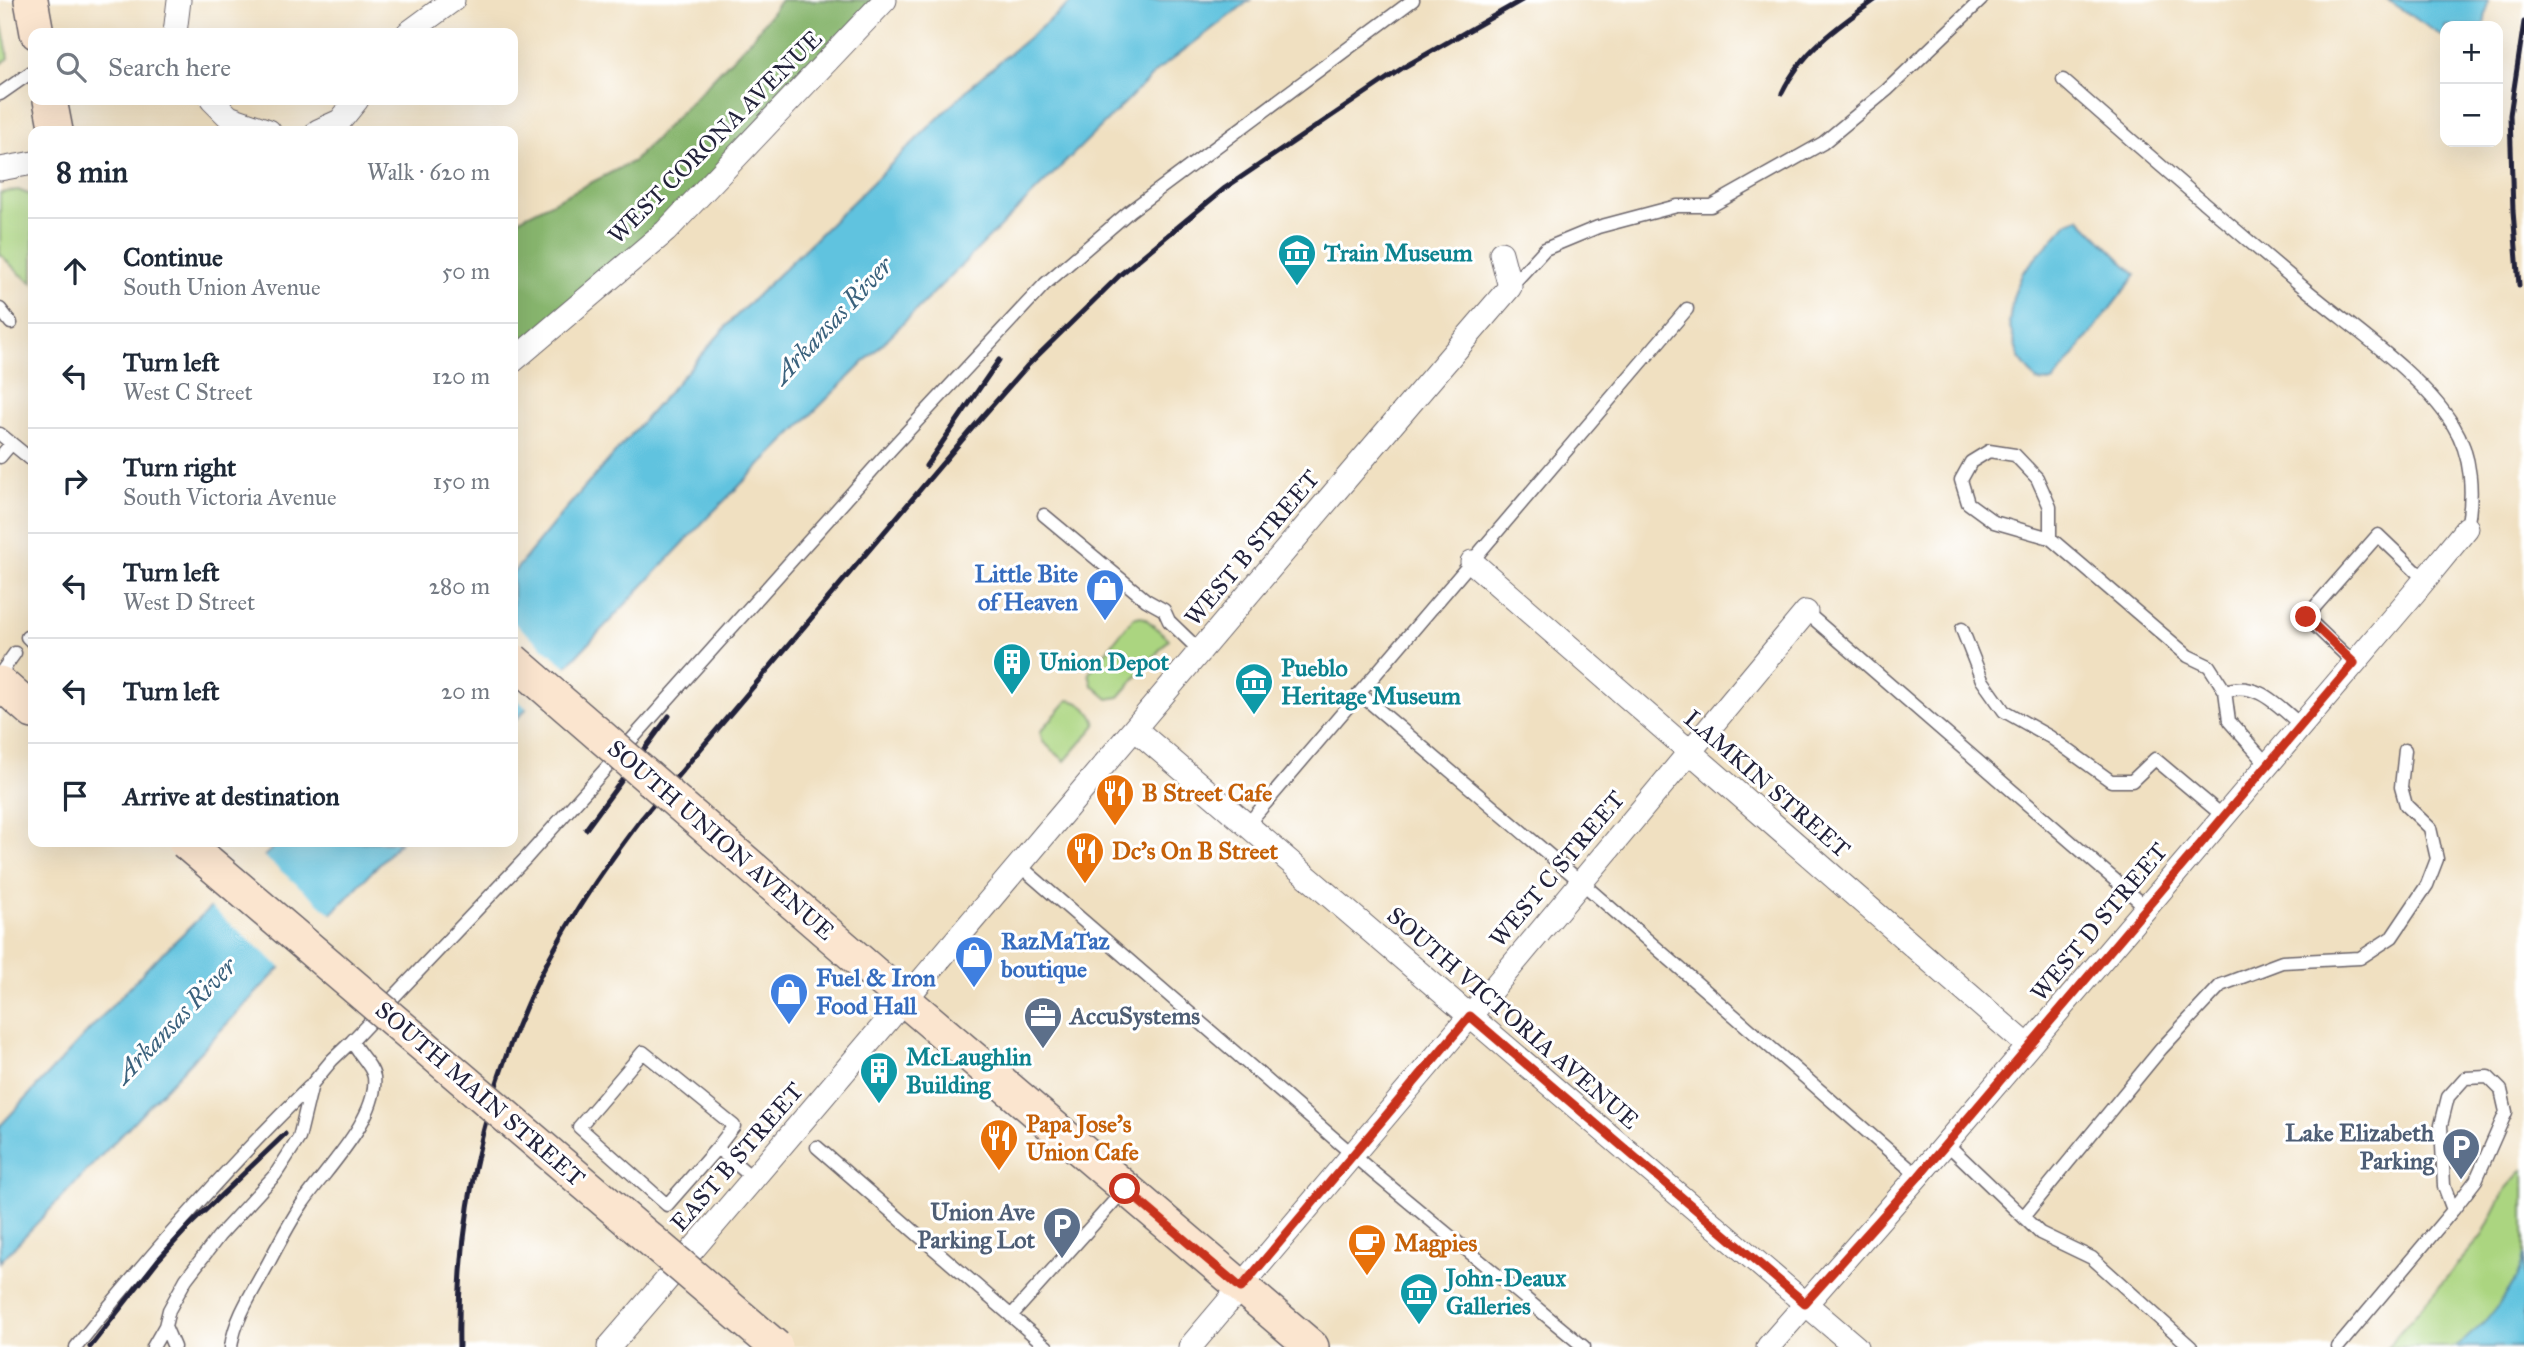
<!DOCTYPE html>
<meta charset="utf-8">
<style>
:root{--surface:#fff;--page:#f6f6f7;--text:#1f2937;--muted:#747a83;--line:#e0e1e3}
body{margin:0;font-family:"IM FELL Great Primer",serif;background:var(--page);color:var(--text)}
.controls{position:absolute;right:21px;top:21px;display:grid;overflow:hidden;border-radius:14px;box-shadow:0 7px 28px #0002}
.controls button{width:63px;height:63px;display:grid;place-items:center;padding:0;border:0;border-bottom:2px solid var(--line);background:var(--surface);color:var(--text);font:35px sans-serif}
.stop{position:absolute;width:21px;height:21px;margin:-16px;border:5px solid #c8321e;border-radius:50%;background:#fff}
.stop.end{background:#c8321e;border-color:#fff;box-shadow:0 2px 7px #0008}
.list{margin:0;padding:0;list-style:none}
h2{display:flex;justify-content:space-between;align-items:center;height:91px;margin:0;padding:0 28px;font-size:30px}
h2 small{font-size:23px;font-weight:400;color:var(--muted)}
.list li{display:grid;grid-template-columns:46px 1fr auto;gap:21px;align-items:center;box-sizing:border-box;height:105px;padding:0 28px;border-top:2px solid var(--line)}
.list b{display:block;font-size:26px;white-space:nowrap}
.list p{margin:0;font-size:23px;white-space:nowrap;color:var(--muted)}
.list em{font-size:23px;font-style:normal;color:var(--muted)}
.icon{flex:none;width:38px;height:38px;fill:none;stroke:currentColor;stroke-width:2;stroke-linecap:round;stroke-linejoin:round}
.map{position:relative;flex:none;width:2524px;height:1347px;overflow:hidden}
.search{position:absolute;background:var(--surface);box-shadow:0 7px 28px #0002;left:28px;top:28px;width:490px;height:77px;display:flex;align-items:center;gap:18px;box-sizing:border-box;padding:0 24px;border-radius:14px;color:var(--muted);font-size:26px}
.panel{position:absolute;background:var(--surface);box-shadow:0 7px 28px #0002;left:28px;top:126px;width:490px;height:721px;border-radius:14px}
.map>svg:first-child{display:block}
.green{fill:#abd580;stroke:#667c5e;stroke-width:2}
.forest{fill:#88b66e;stroke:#556c54;stroke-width:2}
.water{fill:#61c3df;stroke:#42728d;stroke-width:2}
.pier{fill:#f0e0c1}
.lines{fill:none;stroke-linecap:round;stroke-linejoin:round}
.lane-casing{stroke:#6a646a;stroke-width:15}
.street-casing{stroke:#6a646a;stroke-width:25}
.secondary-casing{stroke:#6a646a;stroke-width:36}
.lane{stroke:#fff;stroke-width:12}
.street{stroke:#fff;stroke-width:23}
.secondary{stroke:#fbe5cf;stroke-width:33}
.rail{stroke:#22223b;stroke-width:5}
.secondary-bridge-casing{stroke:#6a646a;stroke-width:36;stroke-linecap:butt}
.secondary-bridge{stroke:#fbe5cf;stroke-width:33}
.route{stroke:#c8321e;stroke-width:9}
.labels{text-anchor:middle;stroke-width:6;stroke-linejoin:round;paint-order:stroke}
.street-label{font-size:24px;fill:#22223b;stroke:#fff}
.culture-label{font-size:24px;font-weight:bold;fill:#0d838f;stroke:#fff;text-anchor:start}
.shop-label{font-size:24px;font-weight:bold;fill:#366cbe;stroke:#fff;text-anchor:start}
.food-label{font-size:24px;font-weight:bold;fill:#c56008;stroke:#fff;text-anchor:start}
.service-label{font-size:24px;font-weight:bold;fill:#4e5e75;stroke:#fff;text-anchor:end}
.water-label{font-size:26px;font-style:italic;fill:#3b627d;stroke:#fff}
</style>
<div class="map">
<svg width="2524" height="1347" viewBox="0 0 2524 1347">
<rect width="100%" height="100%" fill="#fff"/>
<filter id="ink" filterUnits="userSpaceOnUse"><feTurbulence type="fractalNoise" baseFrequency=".0143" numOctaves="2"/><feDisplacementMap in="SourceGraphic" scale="14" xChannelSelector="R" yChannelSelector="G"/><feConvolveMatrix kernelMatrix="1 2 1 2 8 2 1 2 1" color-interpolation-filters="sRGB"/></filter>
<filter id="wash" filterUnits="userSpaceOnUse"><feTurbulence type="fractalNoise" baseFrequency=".00686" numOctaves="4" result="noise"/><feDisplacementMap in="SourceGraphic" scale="28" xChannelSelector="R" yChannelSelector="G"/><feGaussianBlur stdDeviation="1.57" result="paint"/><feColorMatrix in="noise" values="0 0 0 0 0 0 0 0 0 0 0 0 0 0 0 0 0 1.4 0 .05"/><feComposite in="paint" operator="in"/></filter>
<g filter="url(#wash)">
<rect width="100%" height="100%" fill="#f0e0c1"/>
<path class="green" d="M0 17 9 58 2 63 0 60Z
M18 190 33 196V283L19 273 0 254V193Z
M1140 616 1146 619 1169 639 1119 697 1108 699 1092 685 1089 673 1133 618Z
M1068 700C1081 701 1094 713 1096 725L1065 761 1043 742 1040 732Z
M2524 1169V1347H2387L2482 1236 2505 1190Z"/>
<path class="forest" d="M781 0H885L734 162 513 361V222L634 161 753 37Z"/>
<path class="water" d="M1074 0H1250L1158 70 709 516 513 723V573L563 512 732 320 975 82Z
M2387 0H2488L2484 26H2445V38Z
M2079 218 2136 275 2053 382 2037 381 2019 358 2009 323 2013 297 2023 272 2068 222Z
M279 842H400L0 1262V1126L149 966Z
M2524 1255V1347H2455C2481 1329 2519 1287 2524 1255Z"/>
<path class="pier" d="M513 622 569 669 530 711 513 696Z
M261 854 334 916 284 970 208 905Z"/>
</g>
<g filter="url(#ink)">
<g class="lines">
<defs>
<path id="lane" d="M2063 80C2144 152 2226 222 2309 292 2355 330 2422 375 2453 425 2472 455 2474 494 2467 528
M0 94 33 71
M1510 287 1545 249 1598 227 1677 206H1711L1823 143 1887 90 1981 0
M0 309 11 323
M0 434 33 461
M0 457 11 444
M1044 515 1146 600 1164 610 1169 621 1200 651
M2050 538V507L2037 478 2015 455 1989 451 1971 462 1961 480 1968 503 1994 522 2050 538 2188 656 2209 666 2225 691
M1806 612 2146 907
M1962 629 1982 680 2004 711 2050 737 2111 781H2132L2155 759 2223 816
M27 637 33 643
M2354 663 2306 617 2378 535 2425 580
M0 674 15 653
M1360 694 1581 882 1918 1176
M2267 764 2229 721 2225 691C2257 680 2278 706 2301 725
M1247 825 1687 309
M1019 865 1375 1174 1584 1347
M1946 1143 2040 1233 2092 1258 2191 1347
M817 1147 1047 1347
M717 1148 667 1205 579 1127 643 1052 734 1126 717 1148 753 1178
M2024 1216 2161 1049 2221 985 2282 962 2360 958 2392 937 2427 885 2437 859 2430 828 2406 805 2401 787 2405 750
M1011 1316 1125 1189
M76 1347C149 1256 226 1168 309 1087
M153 1347 165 1326
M174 1347 165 1326 169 1310 186 1279 219 1236 275 1175 299 1138 312 1084 332 1060 352 1041
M231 1347C235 1316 256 1287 270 1260 280 1241 290 1222 302 1204 324 1171 379 1118 374 1077 372 1065 357 1053 352 1041L526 858 892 448 1045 284 1130 211 1413 0
M2338 1347 2453 1210 2476 1180 2506 1112 2501 1090 2488 1077 2465 1078 2448 1097 2441 1125 2444 1186 2453 1210"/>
<path id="street" d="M175 33 179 0
M408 33 453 0
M212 100 229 117 269 131
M318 131 340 121 357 100
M0 169 33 163
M513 361 666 231 885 0
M1472 562 2028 1046
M1135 729 1856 1347
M609 1347C912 996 1207 639 1510 287L1501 253
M1190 1347 1470 1016 1806 612
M1768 1347 1918 1176 2414 593 2467 528"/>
<path id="secondary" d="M31 0 37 33
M50 100 56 131
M0 683 33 712
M770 883 906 1001 1312 1347"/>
</defs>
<use href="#lane" class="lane-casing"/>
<use href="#street" class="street-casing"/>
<use href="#secondary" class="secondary-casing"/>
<use href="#lane" class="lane"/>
<use href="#street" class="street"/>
<use href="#secondary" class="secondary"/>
<path class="rail" d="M1782 93C1801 52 1838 26 1875 0
M2519 285 2513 211 2510 115 2524 22
M926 466 999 360
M586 829 669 716
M90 1347 158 1260 191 1224 285 1134
M459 1347C456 1204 491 1056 564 932 587 892 614 855 642 818L969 432 1028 365 1121 274 1225 188 1404 67 1522 0"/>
<defs>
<path id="secondary-bridge" d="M513 660 770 883
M185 842 776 1347"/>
</defs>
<use href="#secondary-bridge" class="secondary-bridge-casing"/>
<use href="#secondary-bridge" class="secondary-bridge"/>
</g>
</g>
<g class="lines" filter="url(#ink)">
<path class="route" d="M1125 1189 1241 1288 1470 1016 1805 1303 1919 1176 2354 663 2306 617"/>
</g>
<defs>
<symbol id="museum-pin" viewBox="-11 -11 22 30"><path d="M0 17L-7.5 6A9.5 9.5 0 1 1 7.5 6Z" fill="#0f9aa8" stroke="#fff"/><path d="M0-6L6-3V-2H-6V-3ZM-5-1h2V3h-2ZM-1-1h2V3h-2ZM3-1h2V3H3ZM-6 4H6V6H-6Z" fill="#fff"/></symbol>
<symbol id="shop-pin" viewBox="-11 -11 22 30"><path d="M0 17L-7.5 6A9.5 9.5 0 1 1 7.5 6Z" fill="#3f7fe0" stroke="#fff"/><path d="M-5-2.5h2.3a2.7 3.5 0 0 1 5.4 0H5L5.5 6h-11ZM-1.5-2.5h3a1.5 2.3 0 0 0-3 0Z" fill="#fff"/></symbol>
<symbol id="building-pin" viewBox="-11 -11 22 30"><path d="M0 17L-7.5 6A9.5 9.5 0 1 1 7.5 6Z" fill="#0f9aa8" stroke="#fff"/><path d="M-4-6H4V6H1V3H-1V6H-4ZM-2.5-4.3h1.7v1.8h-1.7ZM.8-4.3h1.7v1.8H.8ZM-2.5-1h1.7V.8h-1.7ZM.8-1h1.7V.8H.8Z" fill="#fff"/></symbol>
<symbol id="restaurant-pin" viewBox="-11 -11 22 30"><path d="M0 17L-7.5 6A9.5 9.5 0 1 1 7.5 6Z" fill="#e8710a" stroke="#fff"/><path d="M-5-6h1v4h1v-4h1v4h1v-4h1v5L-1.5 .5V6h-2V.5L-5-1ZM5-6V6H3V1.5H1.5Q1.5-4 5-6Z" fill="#fff"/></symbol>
<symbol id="office-pin" viewBox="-11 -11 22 30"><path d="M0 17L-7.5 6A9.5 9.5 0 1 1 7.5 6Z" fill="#5c6f8a" stroke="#fff"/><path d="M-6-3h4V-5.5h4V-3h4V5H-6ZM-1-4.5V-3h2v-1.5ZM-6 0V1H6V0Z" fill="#fff"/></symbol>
<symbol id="parking-pin" viewBox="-11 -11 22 30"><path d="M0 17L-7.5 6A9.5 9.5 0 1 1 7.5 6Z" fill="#5c6f8a" stroke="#fff"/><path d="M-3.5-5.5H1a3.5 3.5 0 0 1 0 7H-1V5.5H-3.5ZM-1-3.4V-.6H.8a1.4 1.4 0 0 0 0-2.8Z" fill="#fff"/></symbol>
<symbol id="cafe-pin" viewBox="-11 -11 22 30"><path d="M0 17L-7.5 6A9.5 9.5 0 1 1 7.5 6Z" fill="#e8710a" stroke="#fff"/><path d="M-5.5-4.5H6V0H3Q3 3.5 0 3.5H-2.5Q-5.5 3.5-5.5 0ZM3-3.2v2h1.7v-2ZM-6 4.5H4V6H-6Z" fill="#fff"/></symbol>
</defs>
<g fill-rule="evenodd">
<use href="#museum-pin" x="1275" y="231" width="44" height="60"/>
<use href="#shop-pin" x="1083" y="566" width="44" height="60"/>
<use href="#building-pin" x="990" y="640" width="44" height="60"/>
<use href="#museum-pin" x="1232" y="660" width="44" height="60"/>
<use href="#restaurant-pin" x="1093" y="771" width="44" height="60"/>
<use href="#restaurant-pin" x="1063" y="829" width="44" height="60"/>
<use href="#shop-pin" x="952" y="933" width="44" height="60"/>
<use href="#shop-pin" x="767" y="970" width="44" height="60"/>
<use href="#office-pin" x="1021" y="994" width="44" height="60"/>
<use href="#building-pin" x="857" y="1049" width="44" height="60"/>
<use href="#restaurant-pin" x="977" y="1116" width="44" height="60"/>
<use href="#parking-pin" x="2439" y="1125" width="44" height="60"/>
<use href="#parking-pin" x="1040" y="1204" width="44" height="60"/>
<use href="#cafe-pin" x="1345" y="1221" width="44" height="60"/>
<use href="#museum-pin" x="1397" y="1270" width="44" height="60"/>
</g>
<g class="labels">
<g class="street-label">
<text transform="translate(715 137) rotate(-45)" y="8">WEST CORONA AVENUE</text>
<text transform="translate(1252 548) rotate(-50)" y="8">WEST B STREET</text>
<text transform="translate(1767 784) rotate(41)" y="8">LAMKIN STREET</text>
<text transform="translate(721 840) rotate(41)" y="8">SOUTH UNION AVENUE</text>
<text transform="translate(1557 869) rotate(-50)" y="8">WEST C STREET</text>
<text transform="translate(2099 922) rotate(-50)" y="8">WEST D STREET</text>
<text transform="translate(1513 1018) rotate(41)" y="8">SOUTH VICTORIA AVENUE</text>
<text transform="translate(480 1094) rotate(41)" y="8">SOUTH MAIN STREET</text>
<text transform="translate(737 1157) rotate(-49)" y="8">EAST B STREET</text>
</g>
<g class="culture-label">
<text x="1324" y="261">Train Museum</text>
<text x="1039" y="670">Union Depot</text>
<text x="1281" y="676">Pueblo<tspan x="1281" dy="28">Heritage Museum</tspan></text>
<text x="906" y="1065">McLaughlin<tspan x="906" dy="28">Building</tspan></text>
<text x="1446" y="1286">John-Deaux<tspan x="1446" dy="28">Galleries</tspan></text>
</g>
<g class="shop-label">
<text x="1078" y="582" text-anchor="end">Little Bite<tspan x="1078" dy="28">of Heaven</tspan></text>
<text x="1001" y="949">RazMaTaz<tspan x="1001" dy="28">boutique</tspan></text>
<text x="816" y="986">Fuel &amp; Iron<tspan x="816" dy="28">Food Hall</tspan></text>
</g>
<g class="food-label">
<text x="1142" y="801">B Street Cafe</text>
<text x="1112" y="859">Dc's On B Street</text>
<text x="1026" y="1132">Papa Jose's<tspan x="1026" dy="28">Union Cafe</tspan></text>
<text x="1394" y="1251">Magpies</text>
</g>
<g class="service-label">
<text x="1070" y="1024" text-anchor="start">AccuSystems</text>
<text x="2434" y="1141">Lake Elizabeth<tspan x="2434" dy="28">Parking</tspan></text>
<text x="1035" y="1220">Union Ave<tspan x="1035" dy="28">Parking Lot</tspan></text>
</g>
<g class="water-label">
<text transform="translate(832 320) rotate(-47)" y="9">Arkansas River</text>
<text transform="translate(175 1020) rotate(-46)" y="9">Arkansas River</text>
</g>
</g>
</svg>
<div class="controls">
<button>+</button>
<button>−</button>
</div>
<div class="stop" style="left:1125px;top:1189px"></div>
<div class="stop end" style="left:2306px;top:617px"></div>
<div class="search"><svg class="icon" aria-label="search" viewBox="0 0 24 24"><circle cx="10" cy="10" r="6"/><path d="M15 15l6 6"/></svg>Search here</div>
<section class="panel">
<h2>8 min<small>Walk · 620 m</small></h2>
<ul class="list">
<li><svg class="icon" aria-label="ahead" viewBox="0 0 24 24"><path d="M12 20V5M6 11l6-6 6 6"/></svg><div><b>Continue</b><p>South Union Avenue</p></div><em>50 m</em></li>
<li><svg class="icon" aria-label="left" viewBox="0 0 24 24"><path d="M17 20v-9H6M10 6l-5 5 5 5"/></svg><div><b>Turn left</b><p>West C Street</p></div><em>120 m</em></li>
<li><svg class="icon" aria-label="right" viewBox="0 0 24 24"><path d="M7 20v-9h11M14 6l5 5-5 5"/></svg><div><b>Turn right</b><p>South Victoria Avenue</p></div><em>150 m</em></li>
<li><svg class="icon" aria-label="left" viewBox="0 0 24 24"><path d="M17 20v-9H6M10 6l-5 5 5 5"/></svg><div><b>Turn left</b><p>West D Street</p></div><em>280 m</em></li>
<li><svg class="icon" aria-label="left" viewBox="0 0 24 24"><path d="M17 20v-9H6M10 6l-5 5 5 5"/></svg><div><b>Turn left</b></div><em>20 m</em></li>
<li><svg class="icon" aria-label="arrive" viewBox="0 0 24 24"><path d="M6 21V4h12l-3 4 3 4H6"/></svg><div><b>Arrive at destination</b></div></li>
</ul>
</section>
</div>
